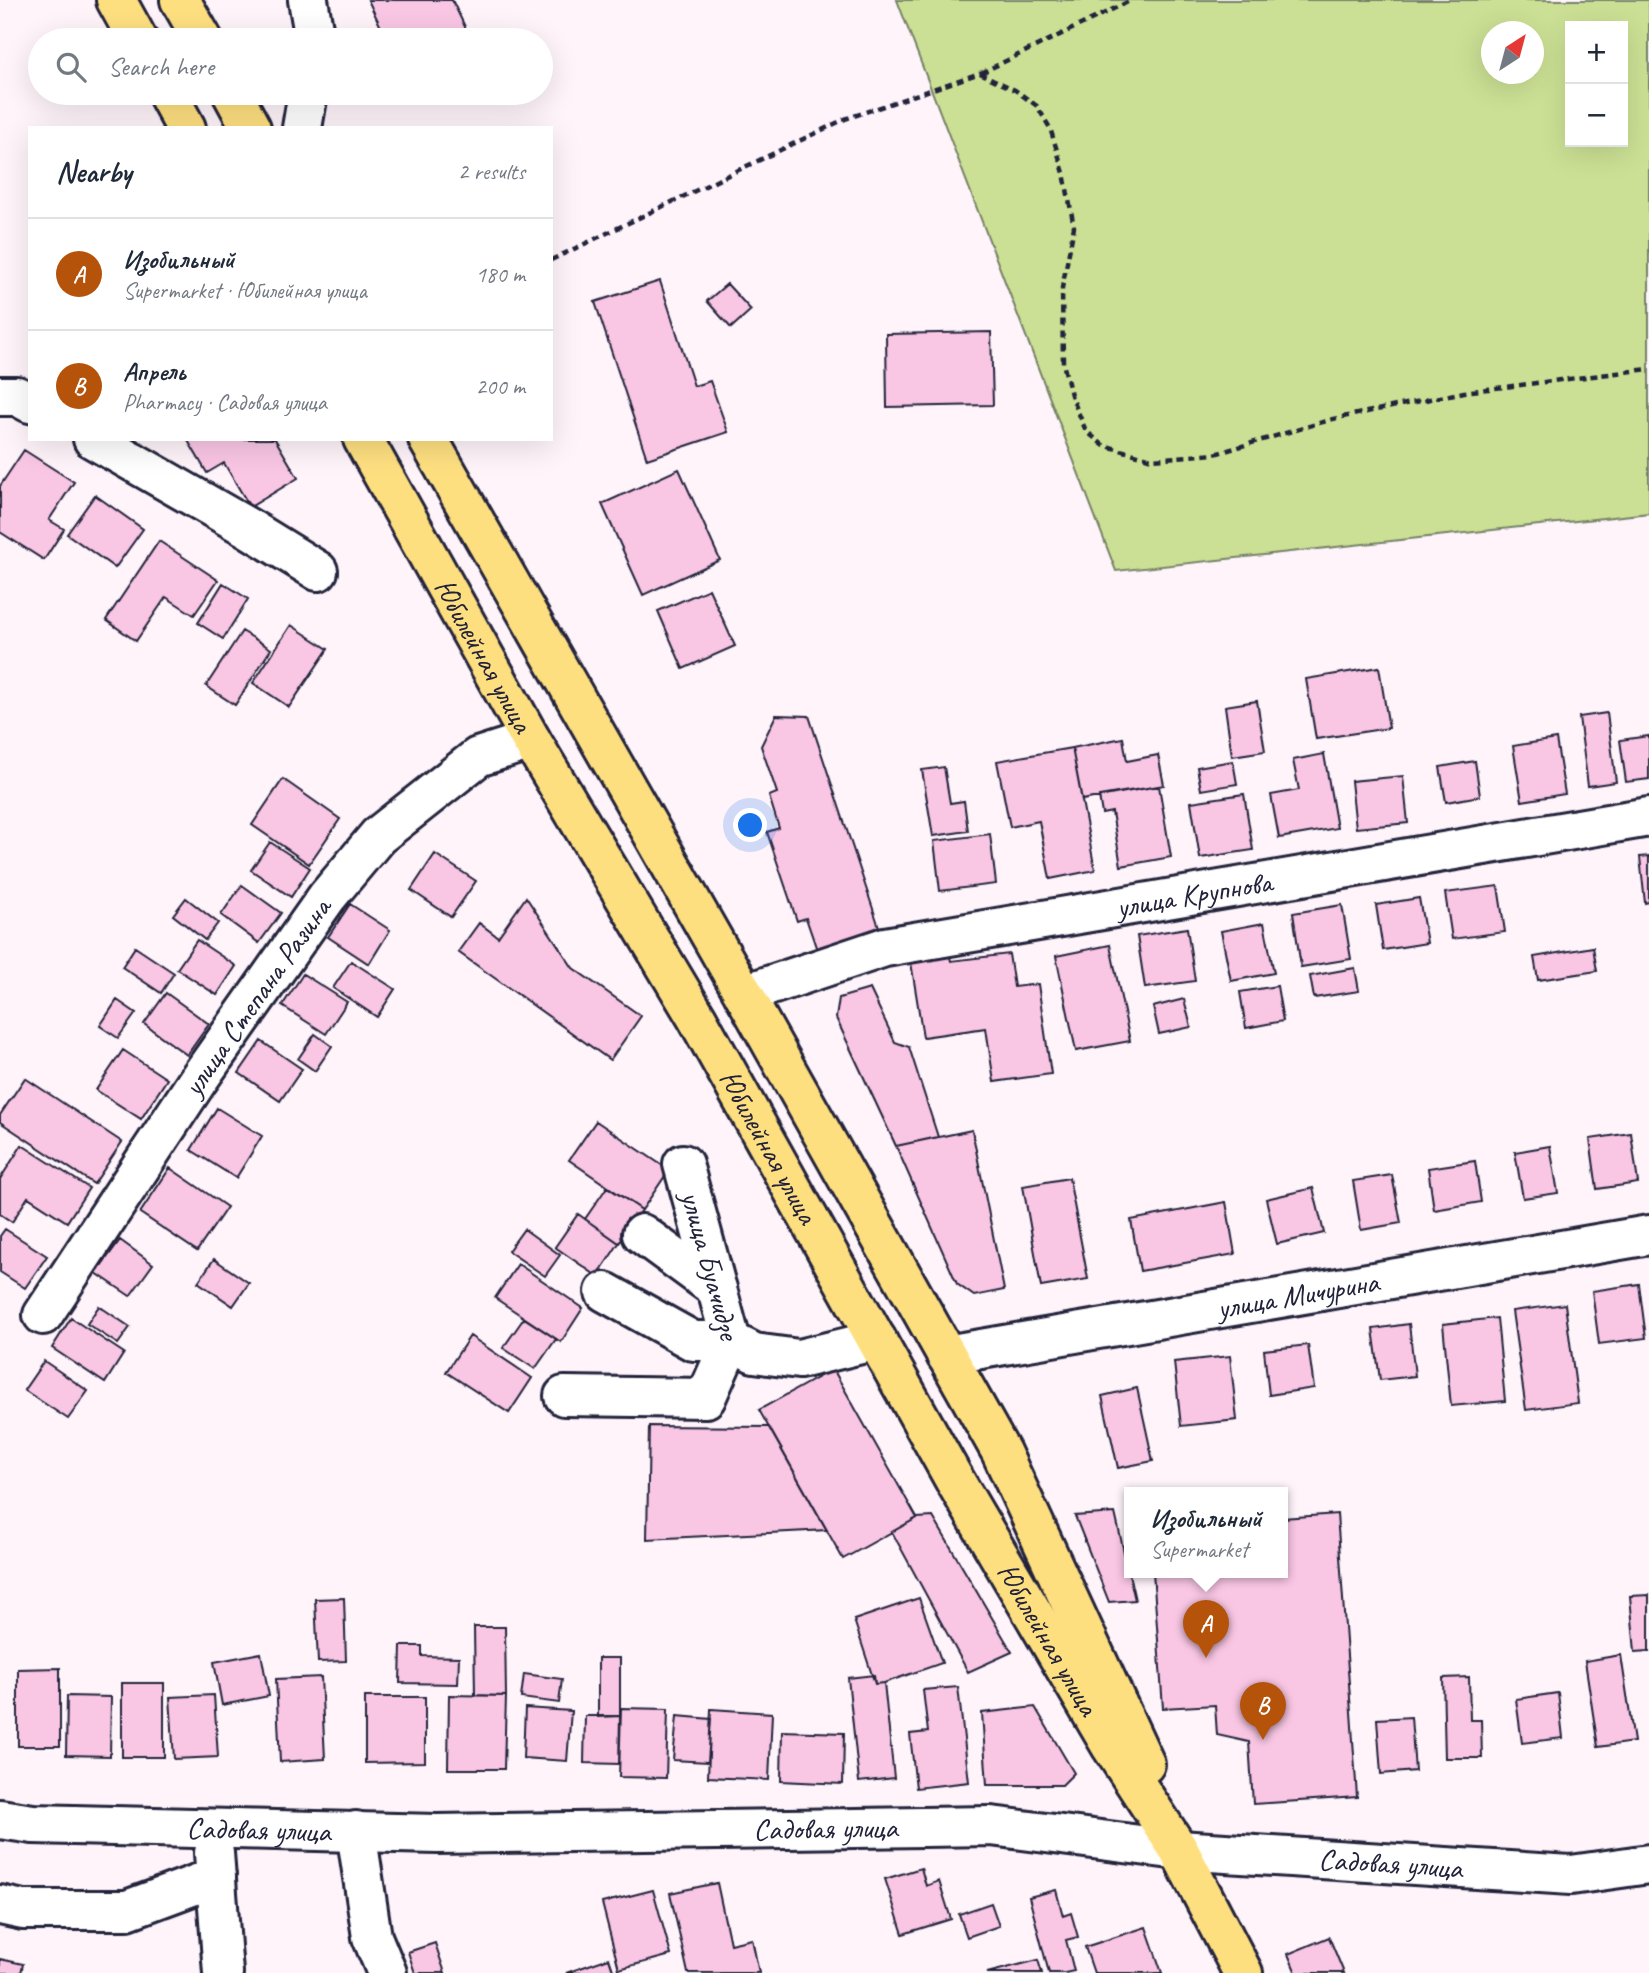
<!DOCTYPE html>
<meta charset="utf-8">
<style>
:root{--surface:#fff;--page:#f2f2f3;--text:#1f2937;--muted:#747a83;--line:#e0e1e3;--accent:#b45309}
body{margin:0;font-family:Caveat,sans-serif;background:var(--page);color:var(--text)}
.controls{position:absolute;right:21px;top:21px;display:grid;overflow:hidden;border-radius:0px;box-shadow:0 7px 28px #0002}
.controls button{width:63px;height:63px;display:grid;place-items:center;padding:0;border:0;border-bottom:2px solid var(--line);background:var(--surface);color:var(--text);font:35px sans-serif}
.compass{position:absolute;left:1481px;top:21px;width:63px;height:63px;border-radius:50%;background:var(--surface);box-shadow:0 7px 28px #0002;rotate:36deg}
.you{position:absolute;left:751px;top:826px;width:24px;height:24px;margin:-18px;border:5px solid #fff;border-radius:50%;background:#1a73e8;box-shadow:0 0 0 10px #1a73e833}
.badge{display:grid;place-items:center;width:46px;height:46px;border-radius:50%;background:var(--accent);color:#fff;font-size:23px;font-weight:700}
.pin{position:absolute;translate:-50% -58px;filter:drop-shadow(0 2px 4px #0008)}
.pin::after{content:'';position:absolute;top:37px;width:24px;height:21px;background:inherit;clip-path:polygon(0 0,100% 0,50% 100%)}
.popup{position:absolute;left:1124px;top:1487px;width:164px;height:91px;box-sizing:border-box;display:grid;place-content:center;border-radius:0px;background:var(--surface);filter:drop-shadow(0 2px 5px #0005);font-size:23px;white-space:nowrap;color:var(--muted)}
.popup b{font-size:26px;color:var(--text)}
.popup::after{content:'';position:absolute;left:50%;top:100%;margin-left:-14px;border:14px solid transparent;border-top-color:var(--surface)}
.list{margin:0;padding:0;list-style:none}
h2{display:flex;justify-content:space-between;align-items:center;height:91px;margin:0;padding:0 28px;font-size:30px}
h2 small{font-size:23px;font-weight:400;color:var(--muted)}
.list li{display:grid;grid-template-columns:46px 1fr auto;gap:21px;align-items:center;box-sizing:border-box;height:112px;padding:0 28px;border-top:2px solid var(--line)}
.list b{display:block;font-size:26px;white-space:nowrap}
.list p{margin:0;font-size:23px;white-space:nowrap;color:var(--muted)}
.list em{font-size:23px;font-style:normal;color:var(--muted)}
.icon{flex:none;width:38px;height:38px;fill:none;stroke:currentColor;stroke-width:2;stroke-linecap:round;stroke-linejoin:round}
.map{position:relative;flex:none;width:1649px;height:1973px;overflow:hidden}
.search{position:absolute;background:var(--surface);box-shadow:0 7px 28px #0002;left:28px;top:28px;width:525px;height:77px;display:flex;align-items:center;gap:18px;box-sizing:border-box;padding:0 24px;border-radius:38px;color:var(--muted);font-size:26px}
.panel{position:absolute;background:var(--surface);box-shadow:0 7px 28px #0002;left:28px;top:126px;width:525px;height:315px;border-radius:0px}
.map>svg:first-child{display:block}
.green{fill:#cbe094;stroke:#768168;stroke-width:2;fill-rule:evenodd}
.building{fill:#f9c6e4;stroke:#22223b;stroke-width:2}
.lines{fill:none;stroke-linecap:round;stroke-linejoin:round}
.minor-casing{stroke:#22223b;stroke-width:44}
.major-casing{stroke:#22223b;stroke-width:44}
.path{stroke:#22223b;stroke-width:4.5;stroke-dasharray:7 5;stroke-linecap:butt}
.minor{stroke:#fff;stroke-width:38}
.major{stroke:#fedf80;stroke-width:38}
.labels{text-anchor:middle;stroke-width:5;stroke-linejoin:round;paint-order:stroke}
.street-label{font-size:30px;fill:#22223b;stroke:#fff}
</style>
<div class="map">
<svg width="1649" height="1973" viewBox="0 0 1649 1973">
<rect width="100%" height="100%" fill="#fef4fa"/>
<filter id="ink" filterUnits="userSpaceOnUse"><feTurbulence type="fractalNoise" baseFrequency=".0143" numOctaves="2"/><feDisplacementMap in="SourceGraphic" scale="14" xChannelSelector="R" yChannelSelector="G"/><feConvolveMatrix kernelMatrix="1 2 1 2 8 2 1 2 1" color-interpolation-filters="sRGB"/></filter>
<g filter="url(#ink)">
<path class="green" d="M897 0H1649V513L1116 571ZM1570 26H1623V142H1570ZM1492 32H1534V74H1492Z"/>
<path class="building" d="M368 0H452L468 33 453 40H387Z
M660 281 694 386 710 381 728 432 647 459 595 302Z
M727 284 751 310 731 328 707 301Z
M991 332 993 405 887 407 886 334Z
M187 439H275L298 478 250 507 224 463 207 473Z
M24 450 74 482 49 520 64 529 44 560 0 532V486Z
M679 469 720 560 643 595 602 504Z
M95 495 143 529 115 568 67 534Z
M159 541 218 580 194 615 166 597 136 641 106 620Z
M223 583 248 599 223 639 198 623Z
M709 589 735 646 683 669 658 611Z
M291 625 328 649 289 707 253 683Z
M242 631 271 649 235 705 206 686Z
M1379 667 1389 728 1316 739 1306 679Z
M1257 701 1265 751 1232 756 1225 706Z
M1607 713 1616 782 1588 786 1579 717Z
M776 715 809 716 880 930 817 950 806 918 797 921 767 832 779 828 769 796 777 793 761 746Z
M1649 736V779L1626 782 1620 740Z
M1123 738 1127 761 1158 755 1164 785 1082 800 1072 748Z
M1556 739 1565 794 1522 801 1513 746Z
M1072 748 1095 870 1050 879 1039 821 1010 827 997 761Z
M1324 754 1337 828 1279 838 1271 795 1299 790 1293 760Z
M1233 761 1237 784 1201 790 1197 767Z
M1475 761 1480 796 1446 802 1440 767Z
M944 767 950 803 964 801 968 831 933 836 922 770Z
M1403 776 1408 823 1356 828 1351 781Z
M283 779 340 819 309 864 252 825Z
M1159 786 1171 857 1121 866 1112 812 1102 814 1099 796Z
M1244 794 1253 850 1200 858 1191 802Z
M990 834 996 884 940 891 934 841Z
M270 842 310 868 291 897 251 870Z
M435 854 476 881 451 917 411 890Z
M1649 856V902L1645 903 1640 857Z
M242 885 281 913 259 943 221 915Z
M1498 886 1505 932 1452 939 1445 893Z
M526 897 573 968 641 1016 610 1060 458 952 479 923 498 937Z
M186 898 218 923 205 940 173 915Z
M1419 898 1427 943 1383 950 1376 905Z
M350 904 390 930 369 964 328 937Z
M1342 905 1351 959 1301 967 1293 913Z
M1264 923 1274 973 1231 981 1221 931Z
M1187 928 1195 981 1145 988 1137 936Z
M197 940 236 966 217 995 177 969Z
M1110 945 1130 1041 1076 1051 1056 956Z
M135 947 174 973 161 993 122 967Z
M1593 947 1597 971 1538 980 1534 957Z
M948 950 951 961 1009 954 1014 987 1038 984 1051 1074 994 1082 986 1028 923 1037 910 956Z
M351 961 395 989 377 1017 333 988Z
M1355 968 1359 991 1314 998 1310 976Z
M303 974 347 1002 326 1034 282 1006Z
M1277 986 1283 1021 1246 1028 1240 992Z
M870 989 895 1042 909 1047 938 1137 896 1146 836 1018 839 998Z
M166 993 209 1024 187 1055 144 1024Z
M1184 999 1191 1027 1159 1034 1153 1007Z
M117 1000 136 1013 118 1038 100 1026Z
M315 1034 332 1046 315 1071 298 1059Z
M261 1041 302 1069 280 1101 239 1073Z
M123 1050 167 1079 141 1119 96 1090Z
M25 1078 122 1142 94 1184 0 1122V1115Z
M217 1108 262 1136 236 1178 191 1150Z
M596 1121 669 1170 642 1210 569 1160Z
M972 1130 1004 1290 974 1296 957 1284 896 1146Z
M1631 1133 1638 1183 1597 1189 1590 1139Z
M22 1145 89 1188 67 1222 28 1197 12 1222 0 1214V1179Z
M1550 1146 1558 1193 1523 1198 1515 1152Z
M1475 1161 1481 1202 1434 1210 1428 1168Z
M170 1168 227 1207 197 1251 140 1213Z
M1392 1175 1401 1223 1361 1230 1353 1181Z
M1069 1178 1088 1279 1041 1287 1023 1186Z
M607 1187 642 1210 619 1243 585 1219Z
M1313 1188 1324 1233 1277 1244 1266 1199Z
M1226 1202 1235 1254 1140 1271 1131 1220Z
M578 1214 619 1243 597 1276 555 1247Z
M5 1229 47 1256 25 1288 0 1272V1236Z
M524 1229 560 1255 545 1276 508 1251Z
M120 1240 153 1264 130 1296 96 1273Z
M214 1259 249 1283 233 1306 198 1282Z
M518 1264 583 1308 561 1342 495 1298Z
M1639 1284 1646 1338 1599 1344 1592 1291Z
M1565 1304 1578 1403 1526 1410 1512 1311Z
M99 1306 130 1327 118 1344 87 1324Z
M71 1318 124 1353 105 1383 52 1348Z
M524 1318 556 1339 535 1369 503 1348Z
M1497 1318 1505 1401 1451 1406 1443 1324Z
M1409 1324 1415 1376 1380 1380 1373 1329Z
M470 1336 532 1378 509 1413 446 1372Z
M1308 1345 1314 1388 1269 1395 1264 1350Z
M1230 1356 1237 1420 1181 1426 1174 1362Z
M44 1361 88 1391 68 1419 24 1390Z
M833 1369 917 1518 843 1559 759 1410Z
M1137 1388 1153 1461 1118 1468 1102 1396Z
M649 1426 769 1427 827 1530 647 1539Z
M1115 1513 1135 1600 1109 1602 1075 1516Z
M1337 1514 1357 1797 1253 1804 1249 1742 1217 1735 1215 1705 1163 1708 1153 1572H1283V1518Z
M933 1517 1012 1652 968 1672 892 1532 917 1518Z
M1649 1595V1651L1635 1652 1630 1596Z
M344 1598 346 1661 318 1662 315 1599Z
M919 1598 942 1663 884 1683 875 1684 854 1620Z
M474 1627H505L506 1696 475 1695Z
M401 1646H422V1656L459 1657 458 1684 400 1683Z
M261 1653 269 1696 222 1705 214 1662Z
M1621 1655 1634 1742 1598 1747 1585 1661Z
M598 1658H620V1716L598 1717Z
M60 1668V1746H18V1669Z
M524 1674 562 1679 559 1703 521 1698Z
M874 1675 875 1684 884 1683 894 1778 859 1782 848 1678Z
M321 1677 325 1759 280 1762 276 1679Z
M1469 1677 1470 1720H1481L1482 1758H1445L1443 1678Z
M122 1683H164V1757H122Z
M958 1687 969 1782 916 1788 910 1734 928 1732 923 1690Z
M1558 1693 1563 1738 1522 1743 1516 1699Z
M214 1695 218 1757 174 1759 170 1697Z
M449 1695 506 1696 504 1769H448Z
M67 1696 111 1697 110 1756 66 1755Z
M365 1697H425V1762L365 1763Z
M1035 1707 1074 1773 1062 1785H987L982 1713Z
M525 1708 571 1711 567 1761 523 1758Z
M621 1708 668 1709 666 1778 619 1777Z
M711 1709 772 1713 769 1780 708 1777Z
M585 1716H620L619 1764 584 1763Z
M677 1716 711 1719 708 1762 673 1760Z
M1411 1717 1415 1771 1381 1774 1377 1719Z
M782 1731 844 1733 843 1784 781 1781Z
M921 1868 926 1886 939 1881 951 1919 903 1934 885 1879Z
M717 1883 730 1944 752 1939 759 1973H688L670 1893Z
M653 1890 671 1955 619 1969 602 1903Z
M1056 1890 1063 1916 1071 1913 1078 1937 1066 1940 1074 1971 1065 1973H1049L1029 1897Z
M991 1903 999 1926 967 1937 959 1914Z
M1146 1927 1162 1973H1094L1085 1947Z
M1329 1937 1344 1973H1296L1288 1954Z
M435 1943 445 1973H415L408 1952Z
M609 1958 614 1973H566Z
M0 1959 23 1964 21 1973H0Z
M1038 1960 1042 1973H987Z"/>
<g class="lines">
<defs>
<g id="minor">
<path d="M308 0 315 40"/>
<path d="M302 128 308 93"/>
<path d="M0 396H17L30 403"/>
<path d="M93 439 250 529 318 571"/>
<path id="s1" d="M744 994 885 947 1649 817"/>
<path id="s2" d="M683 1164 731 1341 754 1353 799 1359 877 1340"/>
<path d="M642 1234 717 1289"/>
<path id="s3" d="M43 1315 198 1080 327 897 378 836 478 757 531 740"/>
<path id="s4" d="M946 1355 1649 1235"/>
<path d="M564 1396 706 1398 731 1341H693L605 1292"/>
<path id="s5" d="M0 1819 33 1824 437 1834 991 1826 1179 1850 1571 1875 1649 1864"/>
<path d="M356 1831 372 1937 387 1973"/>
<path d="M214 1853 223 1973"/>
<path d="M0 1905 23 1910H127L216 1877"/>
</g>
<g id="major">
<path d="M116 0 138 40"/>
<path d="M180 0 203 40"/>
<path d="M167 93 186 128"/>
<path d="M232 93 251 128"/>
<path id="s6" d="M363 439 531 740 697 1018 954 1479 1111 1746 1179 1850 1243 1973"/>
<path d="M428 439 744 994 1001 1452 1145 1764"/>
</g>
</defs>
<use href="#minor" class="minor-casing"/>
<use href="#major" class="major-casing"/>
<path class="path" d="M981 73 1132 0
M551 260 845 119 980 73 1015 90 1037 106 1050 128 1064 173 1074 227 1062 288 1063 363 1071 395 1086 431 1103 445 1152 459 1215 454 1333 419 1464 392 1649 369"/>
<use href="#minor" class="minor"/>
<use href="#major" class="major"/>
</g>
</g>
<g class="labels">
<g class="street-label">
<text dy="10" stroke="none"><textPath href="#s6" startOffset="248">Юбилейная улица</textPath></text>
<text dy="10" stroke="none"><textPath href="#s1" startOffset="462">улица Крупнова</textPath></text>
<text dy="10" stroke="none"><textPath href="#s3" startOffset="383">улица Степана Разина</textPath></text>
<text dy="10" stroke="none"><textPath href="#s6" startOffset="816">Юбилейная улица</textPath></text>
<text dy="10" stroke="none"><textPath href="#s2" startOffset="105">улица Буачидзе</textPath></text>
<text dy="10" stroke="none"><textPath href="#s4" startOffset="357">улица Мичурина</textPath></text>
<text dy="10" stroke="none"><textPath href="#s6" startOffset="1382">Юбилейная улица</textPath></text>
<text dy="10" stroke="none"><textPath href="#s5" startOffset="259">Садовая улица</textPath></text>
<text dy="10" stroke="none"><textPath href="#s5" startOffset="826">Садовая улица</textPath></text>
<text dy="10" stroke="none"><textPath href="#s5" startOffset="1393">Садовая улица</textPath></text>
</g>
</g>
</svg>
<div class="controls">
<button>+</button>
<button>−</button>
</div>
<svg class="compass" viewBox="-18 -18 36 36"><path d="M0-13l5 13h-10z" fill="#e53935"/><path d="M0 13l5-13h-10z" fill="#747a83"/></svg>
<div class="you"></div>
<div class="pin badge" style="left:1206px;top:1658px">A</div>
<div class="popup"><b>Изобильный</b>Supermarket</div>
<div class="pin badge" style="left:1263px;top:1740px">B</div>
<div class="search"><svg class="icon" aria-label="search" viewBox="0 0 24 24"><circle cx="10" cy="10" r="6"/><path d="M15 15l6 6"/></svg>Search here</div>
<section class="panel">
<h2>Nearby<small>2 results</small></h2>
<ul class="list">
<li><span class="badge">A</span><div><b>Изобильный</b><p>Supermarket · Юбилейная улица</p></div><em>180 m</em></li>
<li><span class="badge">B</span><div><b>Апрель</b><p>Pharmacy · Садовая улица</p></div><em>200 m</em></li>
</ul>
</section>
</div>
